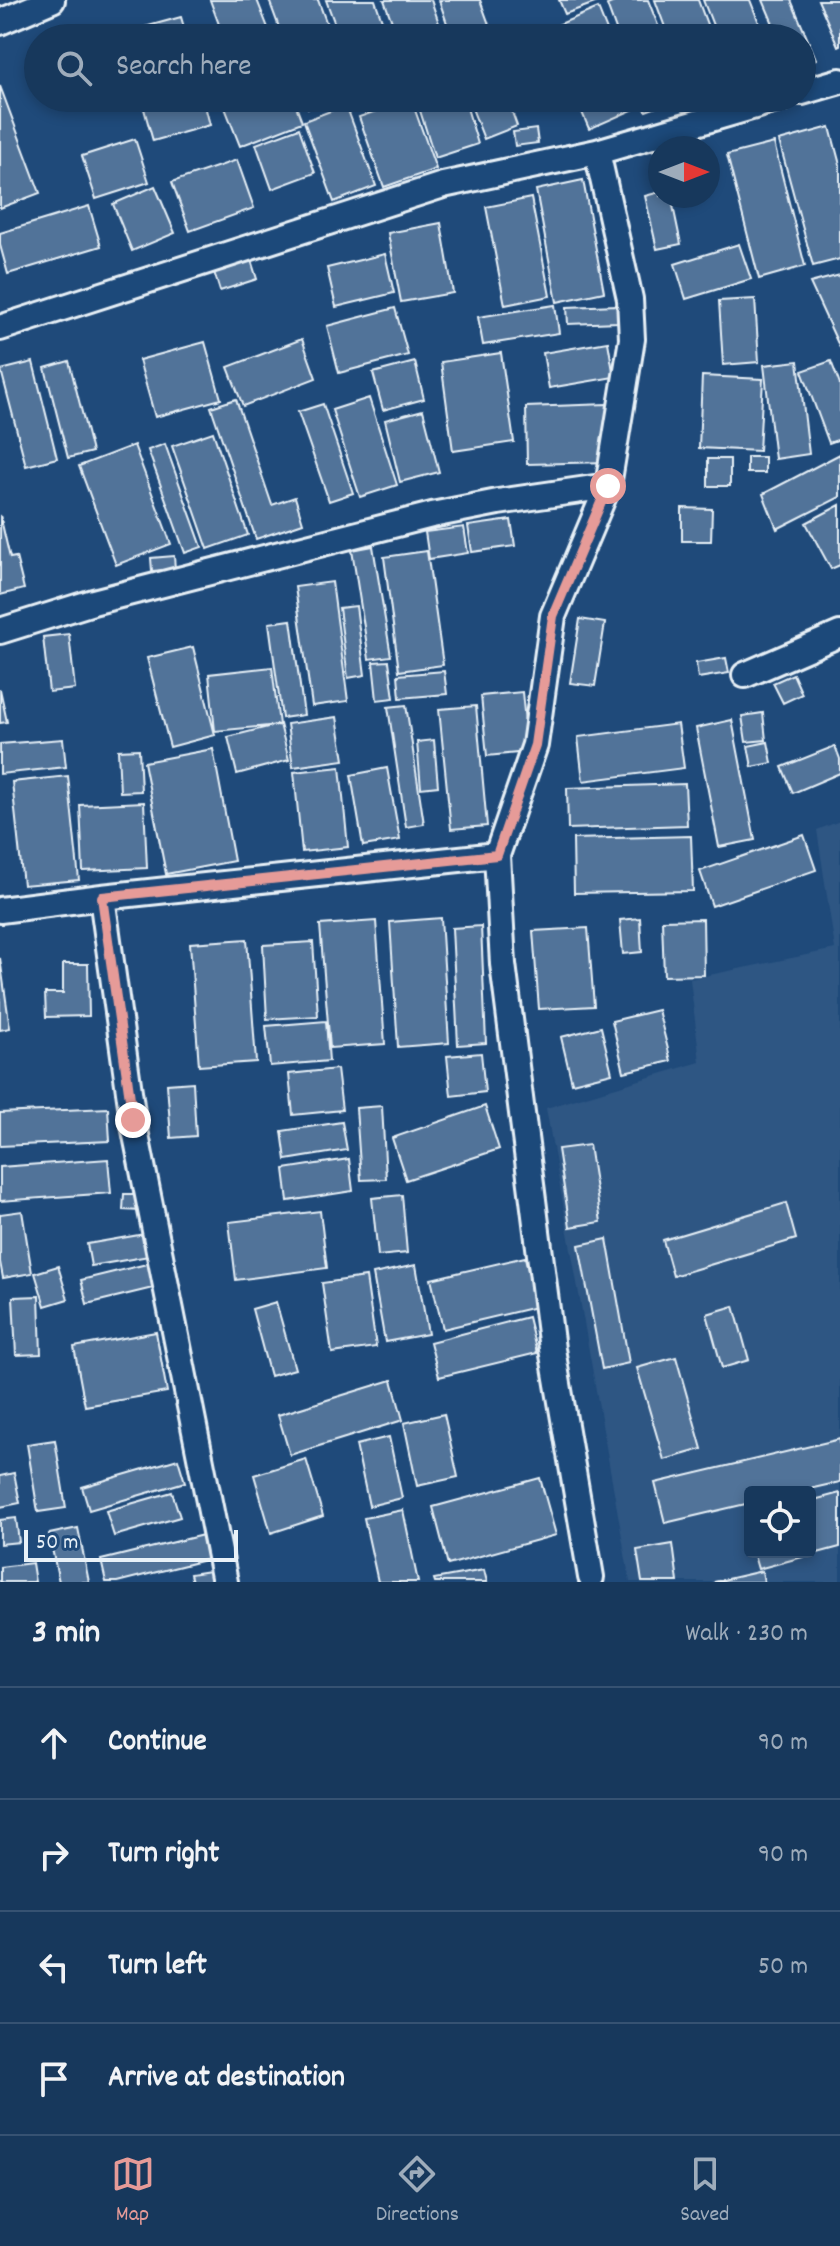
<!DOCTYPE html>
<meta charset="utf-8">
<style>
:root{--surface:#17385c;--page:#244365;--text:#f1f3f6;--muted:#9eacbb;--line:#365272;--accent:#e69b98}
body{margin:0;font-family:Dekko,sans-serif;background:var(--page);color:var(--text)}
.controls{position:absolute;right:24px;bottom:24px;display:grid;overflow:hidden;border-radius:8px;box-shadow:0 4px 12px #0003}
.controls button{width:72px;height:72px;display:grid;place-items:center;padding:0;border:0;border-bottom:2px solid var(--line);background:var(--surface);color:var(--text);font:40px sans-serif}
.compass{position:absolute;left:648px;top:136px;width:72px;height:72px;border-radius:50%;background:var(--surface);box-shadow:0 4px 12px #0003;rotate:90deg}
.scale{position:absolute;left:24px;bottom:20px;width:214px;box-sizing:border-box;padding-left:8px;border:4px solid #e8f1f8;border-top:0;font-size:22px;line-height:28px;white-space:nowrap;color:#e8f1f8;-webkit-text-stroke:6px #1f4a7a;paint-order:stroke}
.stop{position:absolute;width:24px;height:24px;margin:-18px;border:6px solid #e69b98;border-radius:50%;background:#fff}
.stop.end{background:#e69b98;border-color:#fff;box-shadow:0 2px 8px #0008}
.list{margin:0;padding:0;list-style:none}
h2{display:flex;justify-content:space-between;align-items:center;height:104px;margin:0;padding:0 32px;font-size:34px}
h2 small{font-size:26px;font-weight:400;color:var(--muted)}
.list li{display:grid;grid-template-columns:52px 1fr auto;gap:24px;align-items:center;box-sizing:border-box;height:112px;padding:0 32px;border-top:2px solid var(--line)}
.list b{display:block;font-size:30px;white-space:nowrap}
.list em{font-size:26px;font-style:normal;color:var(--muted)}
.icon{flex:none;width:44px;height:44px;fill:none;stroke:currentColor;stroke-width:2;stroke-linecap:round;stroke-linejoin:round}
.map{position:relative;flex:none;width:840px;height:1582px;overflow:hidden}
.search{position:absolute;background:var(--surface);box-shadow:0 4px 12px #0003;left:24px;right:24px;top:24px;height:88px;display:flex;align-items:center;gap:20px;box-sizing:border-box;padding:0 28px;border-radius:44px;color:var(--muted);font-size:30px}
.sheet{height:552px;background:var(--surface)}
nav{display:flex;justify-content:space-around;align-items:center;box-sizing:border-box;height:112px;border-top:2px solid var(--line);background:var(--surface);font-size:22px;color:var(--muted)}
nav a{display:grid;justify-items:center;gap:4px}
nav .on{color:var(--accent)}
.map>svg:first-child{display:block}
.built{fill:#2e5683;fill-rule:evenodd}
.building{fill:#517399;stroke:#e8f1f8;stroke-width:2}
.lines{fill:none;stroke-linecap:round;stroke-linejoin:round}
.street-casing{stroke:#e8f1f8;stroke-width:30}
.street{stroke:#1f4a7a;stroke-width:24}
.route{stroke:#e69b98;stroke-width:10}
</style>
<div class="map">
<svg width="840" height="1582" viewBox="0 0 840 1582">
<rect width="100%" height="100%" fill="#1f4a7a"/>
<filter id="ink" filterUnits="userSpaceOnUse"><feTurbulence type="fractalNoise" baseFrequency=".0125" numOctaves="2"/><feDisplacementMap in="SourceGraphic" scale="16" xChannelSelector="R" yChannelSelector="G"/><feConvolveMatrix kernelMatrix="1 2 1 2 8 2 1 2 1" color-interpolation-filters="sRGB"/></filter>
<g filter="url(#ink)">
<path class="built" d="M840 821V1582H630L546 1108 700 1062 690 979 835 949 817 830ZM750 1492H810V1552H750Z"/>
<path class="building" d="M210 0H257L272 38H224Z
M269 0H318L332 38H283Z
M326 0H375L388 38H340Z
M384 0H431L444 38H398Z
M439 0H480L491 30 469 38H452Z
M559 0H603L565 14Z
M619 0H648L663 38H619L607 5Z
M655 0H698L712 38H669Z
M703 0H750L765 38H718Z
M763 0H791L816 59 802 66V38H779Z
M818 0H840V45L838 46Z
M598 8 610 38H552L548 29Z
M181 17 187 38H125L123 33Z
M0 86 40 193 0 208Z
M141 98H203L210 125 153 141Z
M227 98H293L302 122 240 146 222 100Z
M304 98H335L308 108Z
M416 98H464L478 144 435 158Z
M468 98H507L517 126 484 139Z
M576 98H635L639 107 589 129Z
M641 98H681L646 111Z
M411 99 436 169 384 187 359 117Z
M346 105 376 186 334 202 304 121Z
M830 127 840 165V259L813 266 779 141Z
M299 128 315 173 272 189 256 144Z
M536 129 538 143 515 146 513 132Z
M135 139 149 182 96 199 82 156Z
M774 143 805 266 759 279 727 155Z
M237 160 254 208 190 231 172 182Z
M583 180 604 292 557 302 536 190Z
M155 186 175 233 132 251 113 204Z
M660 192V196H671L681 244 657 249 645 196Z
M531 198 550 296 505 305 486 207Z
M89 206 101 246 8 274 0 245V233Z
M441 223 453 293 401 302 388 233Z
M739 244 751 279 686 299 675 264Z
M385 254 394 293 336 307 327 268Z
M251 260 257 279 220 291 214 272Z
M840 275V348L810 283Z
M755 299 759 362 723 365 719 301Z
M555 305 559 333 483 345 478 317Z
M617 305 618 322 568 324 567 307Z
M395 308 408 355 339 373 327 326Z
M302 339 316 378 243 406 228 367Z
M205 342 221 399 155 417 139 360Z
M608 342 614 377 549 388 543 353Z
M501 353 514 442 453 451 441 362Z
M69 361 92 452 68 458 45 368Z
M798 361 809 454 775 459 764 365Z
M831 361 840 385V439L829 443 802 371Z
M33 362 57 458 26 466 1 370Z
M415 362 424 399 383 410 373 373Z
M702 376 763 379 759 451 699 448Z
M369 398 397 485 360 497 332 410Z
M236 399 272 505 295 497 303 523 256 539 211 407Z
M323 404 353 493 329 501 298 412Z
M607 404 609 462 527 464 526 407Z
M423 410 439 472 400 482 385 420Z
M213 432 248 535 208 549 172 446Z
M165 444 202 547 185 553 148 450Z
M134 445 171 544 116 565 79 466Z
M840 454V497L777 529 763 494Z
M747 457H765V473H747Z
M708 459H730V486H708Z
M840 505V565L831 569 806 523Z
M682 508 712 509 711 541H682Z
M0 515 10 558 16 557 24 589 0 595Z
M511 520 515 546 472 552 468 526Z
M464 527 468 553 429 559 425 532Z
M373 546 391 656 369 659 352 550Z
M427 551 443 665 399 671 384 557Z
M174 556 175 569 152 571 151 558Z
M332 582 348 701 312 706 295 587Z
M356 606 365 675 348 678 339 608Z
M580 619 605 623 595 686 570 683Z
M291 620 304 715 282 718 269 623Z
M69 634 75 689 49 692 43 637Z
M193 647 215 735 170 747 147 658Z
M726 658 729 673 698 678 696 663Z
M389 661 394 698 377 700 373 662Z
M272 667 279 725 215 731 209 674Z
M444 671 447 694 400 698 398 675Z
M793 674 802 694 783 703 773 683Z
M0 689 7 722 0 723Z
M522 692 528 752 487 756 481 696Z
M406 705 424 824 406 827 388 707Z
M476 706 487 826 451 829 439 709Z
M763 713 766 740 746 742 742 716Z
M337 717 344 760 293 767 287 724Z
M732 720 755 840 719 847 696 728Z
M280 724 289 760 237 774 228 737Z
M678 724 684 768 583 781 578 737Z
M63 739 66 767 0 774V744Z
M434 740 438 786 421 788 417 742Z
M768 742 772 763 752 767 748 746Z
M835 746 840 759V773L793 793 782 767Z
M139 749 141 791 120 792 118 750Z
M213 749 234 861 166 874 144 762Z
M340 767 348 847 302 852 294 772Z
M387 768 400 840 363 846 351 775Z
M68 776 79 880 23 885 12 782Z
M685 784 687 825 568 829 567 788Z
M144 802 147 868 83 871 80 805Z
M804 835 816 870 712 906 700 871Z
M691 836 693 891 574 893 573 839Z
M441 918 449 1043 398 1047 390 922Z
M640 918 642 952 623 954 620 920Z
M703 919 704 975 664 976 662 920Z
M376 921 385 1044 330 1048 320 925Z
M481 926 486 1043 458 1045 452 928Z
M588 928 594 1006 539 1009 533 931Z
M247 939 256 1062 199 1066 190 943Z
M313 942 318 1016 267 1019 263 945Z
M0 958 10 1028 0 1030Z
M63 964H88L89 1016 46 1017 45 993H63Z
M658 1010 671 1061 624 1072 612 1021Z
M326 1021 329 1061 270 1066 266 1026Z
M601 1027 612 1073 572 1083 561 1037Z
M481 1053 485 1092 451 1096 447 1056Z
M337 1069 342 1110 293 1115 289 1074Z
M193 1082 196 1136 171 1138 167 1084Z
M382 1106 386 1179 361 1180 356 1108Z
M485 1106 499 1149 406 1180 392 1138Z
M108 1108 110 1141 0 1146V1113Z
M342 1122 347 1150 286 1160 282 1131Z
M589 1145 601 1222 570 1227 558 1149Z
M108 1159 111 1193 0 1201V1167Z
M349 1159 353 1191 288 1201 284 1169Z
M124 1194H142L141 1211 123 1210Z
M402 1195 407 1253 378 1256 372 1198Z
M786 1203 796 1239 673 1276 663 1240Z
M22 1211 32 1273 3 1278 0 1262V1214Z
M320 1211 327 1268 236 1280 229 1222Z
M145 1234 149 1256 91 1266 87 1244Z
M607 1239 629 1363 602 1369 579 1245Z
M525 1257 536 1307 443 1329 431 1279Z
M155 1262 161 1286 87 1304 81 1280Z
M416 1265 428 1334 385 1342 373 1274Z
M58 1266 68 1299 45 1306 35 1273Z
M366 1277 376 1347 332 1353 322 1283Z
M39 1296 41 1354 16 1355 13 1297Z
M276 1302 295 1369 270 1376 252 1309Z
M734 1306 749 1360 722 1368 707 1314Z
M528 1317 537 1353 439 1377 430 1342Z
M156 1332 167 1392 85 1406 74 1347Z
M676 1357 702 1449 664 1460 637 1368Z
M392 1380 403 1420 290 1455 278 1415Z
M444 1414 458 1477 417 1486 404 1423Z
M389 1437 402 1498 369 1506 356 1445Z
M840 1439V1482L796 1492H750V1503L665 1523 655 1483Z
M55 1440 66 1508 38 1512 27 1444Z
M178 1459 185 1482 89 1510 82 1487Z
M306 1459 323 1516 271 1533 254 1475Z
M14 1473 20 1503 0 1507V1476Z
M540 1478 556 1535 448 1565 433 1507Z
M172 1492 180 1517 114 1536 106 1511Z
M840 1493V1547L758 1569 753 1552H810V1501Z
M403 1510 418 1582H378L364 1518Z
M16 1518 19 1542 0 1544V1520Z
M78 1528 89 1582H59L49 1534Z
M207 1534 213 1558 117 1582H106L101 1560Z
M673 1544 678 1582H642L637 1550Z
M32 1563 35 1582H0V1567Z
M216 1570 217 1582H192L190 1574Z
M484 1570 487 1582H435L434 1579Z
M762 1571 764 1582H714Z"/>
<g class="lines">
<defs>
<path id="street" d="M0 22 52 0
M802 92 840 81
M0 328 443 185 597 152 782 98
M0 631 93 602 432 515 498 502 608 486
M745 675 840 634
M102 897 133 1120 225 1582
M0 910 102 897 497 855
M591 1577 552 1349 503 964 497 855 535 745 553 616 608 486 632 339 630 299 597 152"/>
</defs>
<use href="#street" class="street-casing"/>
<use href="#street" class="street"/>
</g>
</g>
<g class="lines" filter="url(#ink)">
<path class="route" d="M133 1120 102 897 497 855 535 745 553 616 608 486"/>
</g>
</svg>
<div class="controls">
<button><svg class="icon" aria-label="locate" viewBox="0 0 24 24"><circle cx="12" cy="12" r="6"/><path d="M12 2v4M12 18v4M2 12h4M18 12h4"/></svg></button>
</div>
<svg class="compass" viewBox="-18 -18 36 36"><path d="M0-13l5 13h-10z" fill="#e53935"/><path d="M0 13l5-13h-10z" fill="#9eacbb"/></svg>
<div class="scale">50 m</div>
<div class="stop" style="left:608px;top:486px"></div>
<div class="stop end" style="left:133px;top:1120px"></div>
<div class="search"><svg class="icon" aria-label="search" viewBox="0 0 24 24"><circle cx="10" cy="10" r="6"/><path d="M15 15l6 6"/></svg>Search here</div>
</div>
<section class="sheet">
<h2>3 min<small>Walk · 230 m</small></h2>
<ul class="list">
<li><svg class="icon" aria-label="ahead" viewBox="0 0 24 24"><path d="M12 20V5M6 11l6-6 6 6"/></svg><div><b>Continue</b></div><em>90 m</em></li>
<li><svg class="icon" aria-label="right" viewBox="0 0 24 24"><path d="M7 20v-9h11M14 6l5 5-5 5"/></svg><div><b>Turn right</b></div><em>90 m</em></li>
<li><svg class="icon" aria-label="left" viewBox="0 0 24 24"><path d="M17 20v-9H6M10 6l-5 5 5 5"/></svg><div><b>Turn left</b></div><em>50 m</em></li>
<li><svg class="icon" aria-label="arrive" viewBox="0 0 24 24"><path d="M6 21V4h12l-3 4 3 4H6"/></svg><div><b>Arrive at destination</b></div></li>
</ul>
</section>
<nav>
<a class="on"><svg class="icon" aria-label="map" viewBox="0 0 24 24"><path d="M3 6l6-2 6 2 6-2v14l-6 2-6-2-6 2zM9 4v14M15 6v14"/></svg>Map</a>
<a><svg class="icon" aria-label="directions" viewBox="0 0 24 24"><path d="M12 3l9 9-9 9-9-9zM9 14v-3h6M13 9l2 2-2 2"/></svg>Directions</a>
<a><svg class="icon" aria-label="saved" viewBox="0 0 24 24"><path d="M7 4h10v16l-5-4-5 4z"/></svg>Saved</a>
</nav>
